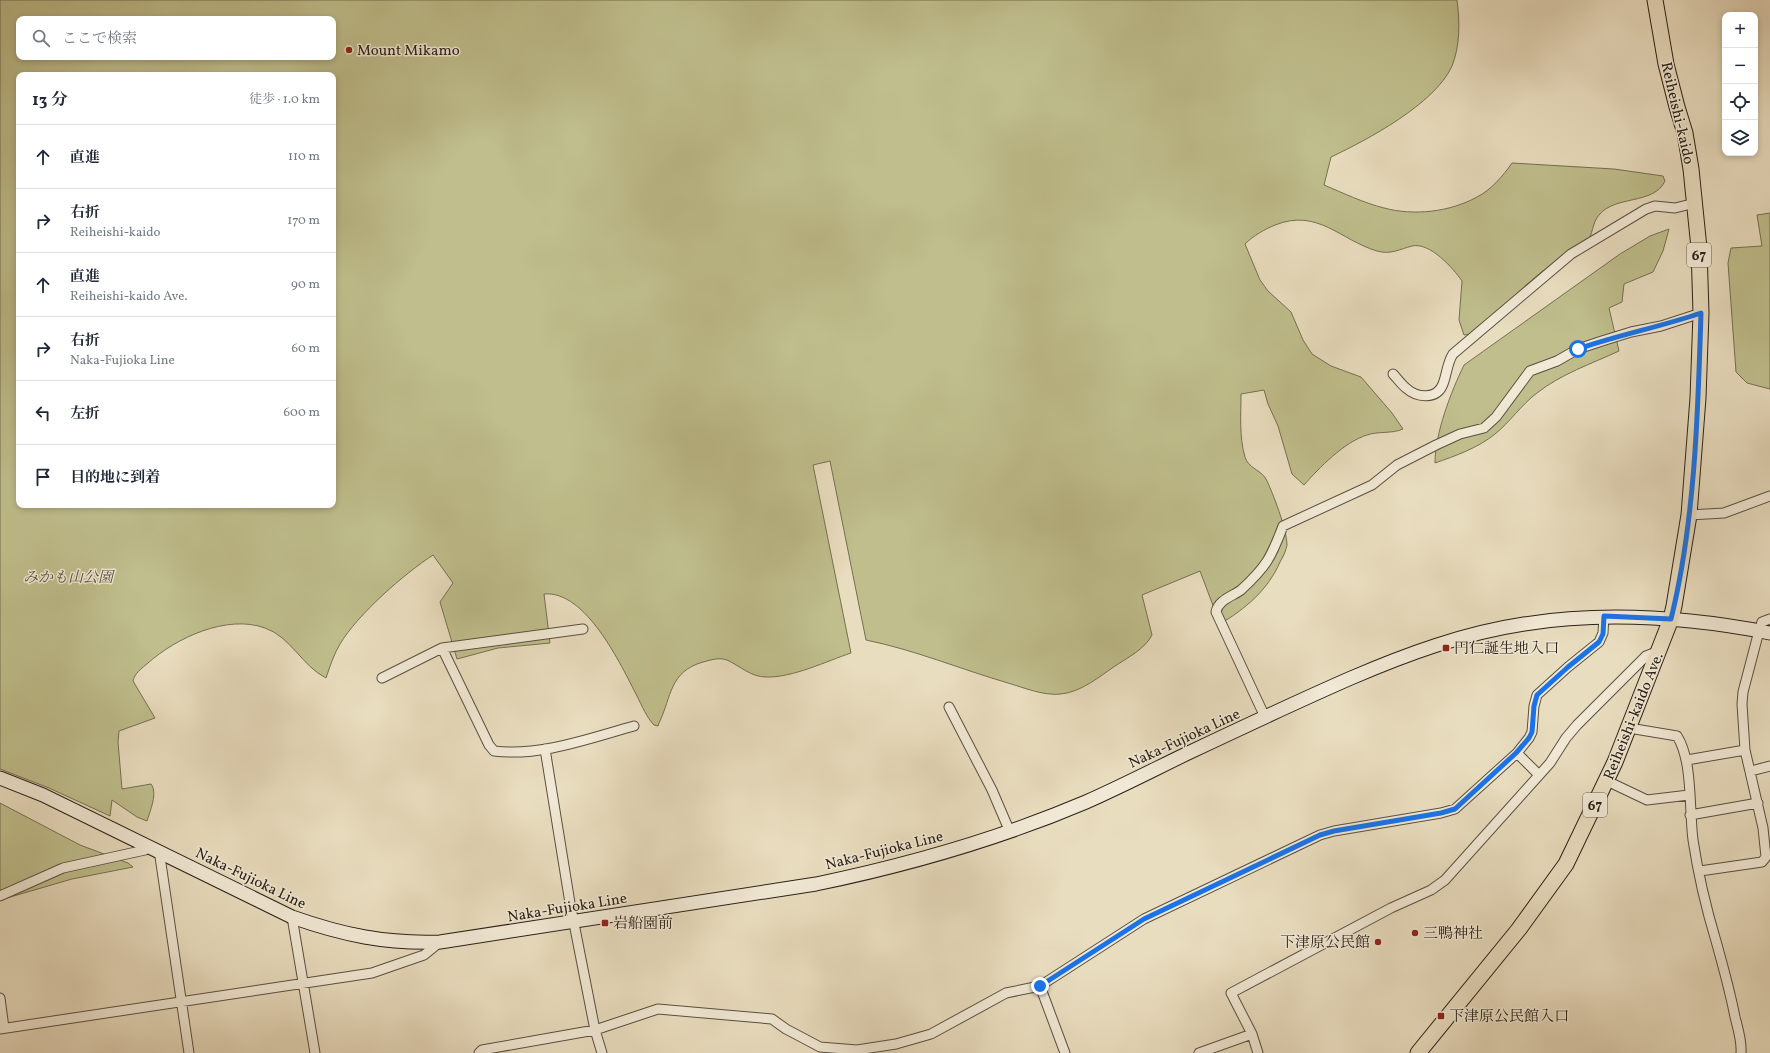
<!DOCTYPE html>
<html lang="ja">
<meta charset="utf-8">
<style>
:root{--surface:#fff;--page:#f6f6f7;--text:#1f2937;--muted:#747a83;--line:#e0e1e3}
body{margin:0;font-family:Vollkorn,"Noto Serif JP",serif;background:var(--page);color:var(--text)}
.controls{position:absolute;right:12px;top:12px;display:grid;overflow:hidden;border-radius:8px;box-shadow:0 2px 6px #0003}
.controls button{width:36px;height:36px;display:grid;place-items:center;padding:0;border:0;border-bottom:1px solid var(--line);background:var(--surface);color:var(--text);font:20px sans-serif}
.stop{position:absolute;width:12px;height:12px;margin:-9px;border:3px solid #1a73e8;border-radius:50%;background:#fff}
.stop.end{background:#1a73e8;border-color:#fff;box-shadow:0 1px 4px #0008}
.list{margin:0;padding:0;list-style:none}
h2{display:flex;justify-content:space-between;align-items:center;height:52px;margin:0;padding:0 16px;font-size:17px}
h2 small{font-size:13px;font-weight:400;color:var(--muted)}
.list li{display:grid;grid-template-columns:26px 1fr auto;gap:12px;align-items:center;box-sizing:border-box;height:64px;padding:0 16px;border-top:1px solid var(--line)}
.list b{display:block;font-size:15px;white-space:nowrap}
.list p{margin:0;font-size:13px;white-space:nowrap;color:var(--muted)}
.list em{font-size:13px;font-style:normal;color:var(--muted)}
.icon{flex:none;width:22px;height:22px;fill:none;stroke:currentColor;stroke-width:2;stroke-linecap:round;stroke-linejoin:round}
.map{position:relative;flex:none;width:1770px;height:1053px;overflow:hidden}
.search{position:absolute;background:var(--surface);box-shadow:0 2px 6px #0003;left:16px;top:16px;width:320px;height:44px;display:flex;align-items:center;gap:10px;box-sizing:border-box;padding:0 14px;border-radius:8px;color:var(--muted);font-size:15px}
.panel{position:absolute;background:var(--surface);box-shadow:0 2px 6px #0003;left:16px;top:72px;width:320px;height:436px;border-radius:8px}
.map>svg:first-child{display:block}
.green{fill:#bfbe8c;stroke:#747052;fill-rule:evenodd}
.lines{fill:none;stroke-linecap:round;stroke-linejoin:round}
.minor-casing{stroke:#595042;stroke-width:11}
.secondary-casing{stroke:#292118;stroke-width:15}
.primary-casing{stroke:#292118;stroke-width:17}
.minor{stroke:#f1e9d5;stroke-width:9}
.secondary{stroke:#f1e9d5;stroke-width:13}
.primary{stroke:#e9ddbf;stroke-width:15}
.route{stroke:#1a73e8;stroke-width:5}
.poi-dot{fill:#8f2418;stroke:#f1e9d5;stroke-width:1.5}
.labels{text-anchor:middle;stroke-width:3;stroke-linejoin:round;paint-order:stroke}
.shield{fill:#f1e9d5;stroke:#655d51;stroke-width:1}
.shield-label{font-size:14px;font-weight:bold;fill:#292118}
.poi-label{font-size:15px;fill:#292118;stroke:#f1e9d5;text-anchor:start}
.street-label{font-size:15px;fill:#292118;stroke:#f1e9d5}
.park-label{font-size:15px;font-style:italic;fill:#56503b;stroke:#f1e9d5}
</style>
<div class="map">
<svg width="1770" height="1053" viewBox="0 0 1770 1053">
<rect width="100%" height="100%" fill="#e9ddbf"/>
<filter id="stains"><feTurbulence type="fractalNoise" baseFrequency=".005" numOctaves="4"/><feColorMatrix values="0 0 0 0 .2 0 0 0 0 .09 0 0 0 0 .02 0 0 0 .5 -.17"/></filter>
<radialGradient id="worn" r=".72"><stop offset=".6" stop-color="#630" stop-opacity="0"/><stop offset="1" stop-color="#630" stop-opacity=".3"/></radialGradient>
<path class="green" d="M0 0H1457C1460 22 1460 46 1452 66 1435 104 1367 140 1331 157L1324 185C1343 193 1364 203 1384 208 1414 216 1450 212 1477 197 1491 190 1503 176 1512 163L1614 169 1663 176 1665 181C1654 205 1615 195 1599 215 1592 223 1593 234 1587 243 1578 256 1563 259 1549 267 1540 272 1533 280 1525 286 1511 299 1483 334 1464 335L1459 320 1462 281C1453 268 1430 242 1412 246 1400 249 1391 255 1377 251 1340 240 1318 208 1275 225 1265 229 1253 236 1245 244L1260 280 1268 291 1291 312 1303 340 1312 354 1331 366 1361 377 1392 413 1403 429C1392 434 1378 431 1367 435 1344 442 1319 468 1304 485L1292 474 1278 426 1268 404 1264 390 1241 394C1241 414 1239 437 1245 457 1248 468 1261 470 1266 479 1273 493 1287 530 1287 545 1286 551 1283 557 1280 562 1268 590 1245 609 1220 624L1200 571 1142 595 1152 635C1145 649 1127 658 1115 666 1099 677 1081 692 1061 694 1044 696 1025 688 1008 683 960 669 915 650 866 640L830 461 813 465 851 653C827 661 792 678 766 677 751 677 740 666 727 660 719 657 711 660 703 662 669 672 672 696 659 723L658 726 654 725C647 718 642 706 637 696 621 665 586 590 544 594L550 643 498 648 457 659 440 602 453 583 433 555C404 574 358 614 340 644 334 654 330 666 326 678 302 666 291 637 265 628 227 614 176 638 148 663 142 668 134 674 133 681L155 718 119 731 118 742 122 789 151 784C158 793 150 811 147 821L137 817 112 800 110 816 49 788 0 769ZM19 19H333V57H19ZM19 75H333V505H19Z
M1770 213V389L1747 383 1736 372 1728 263 1731 248 1762 246 1757 215Z
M1669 229 1663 251 1653 272 1624 284 1622 302 1609 308 1619 351C1591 364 1561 374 1537 393 1521 405 1510 422 1495 434 1478 448 1455 456 1435 463 1435 433 1451 392 1464 365L1620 254 1650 236Z
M0 803 80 845 128 863 133 867 72 879 0 900Z"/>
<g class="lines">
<defs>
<path id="minor" d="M1393 374C1397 378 1401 384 1406 388 1417 398 1437 400 1443 384 1447 374 1447 363 1453 354L1571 254 1646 209 1655 206 1675 208 1695 203
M1689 515 1724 513 1770 496
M442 648 489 745 494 751C540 757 590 738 634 726
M382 678 442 648 583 629
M949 707 992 790 1010 832
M1265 717 1216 612C1218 600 1233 596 1241 590 1266 567 1271 558 1283 526L1372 485 1397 465 1436 445 1460 434 1484 428 1496 417 1530 371 1557 361 1578 349 1602 341 1631 332 1661 326 1701 313
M1629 728 1677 736C1693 761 1689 809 1693 840 1698 873 1706 908 1716 941 1723 966 1730 991 1735 1017 1738 1029 1742 1041 1741 1053
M545 749 570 903 595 1030 602 1053
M1517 753 1539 775
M1687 760 1745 750
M1751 771 1770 766
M1607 781 1647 800 1689 795
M1690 815 1758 803
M159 850 189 1053
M1700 871 1762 862 1766 857 1763 828 1745 750 1742 704 1743 692 1759 631 1762 622 1770 619
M0 896 63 868 145 850 149 846
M292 917 315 1053
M1040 986 1065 1053
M0 998 4 1028
M0 1029 372 973 424 955 440 942
M479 1053 482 1050 595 1030 658 1009 772 1019 786 1029 820 1047 857 1050 896 1044 931 1034 1006 993 1040 986 1144 919 1320 835 1334 831 1441 813 1455 809 1517 753 1529 738 1532 732 1534 706 1537 695 1568 667 1599 642 1603 633 1604 616
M1199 1053 1252 1034
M1258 1053 1252 1034 1231 993 1391 908 1431 890 1445 880 1550 763 1566 738 1577 725 1646 656 1659 651"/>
<path id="secondary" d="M0 778 43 795 292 917C343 935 386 944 440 942L816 884C908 865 999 839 1086 802 1120 787 1153 770 1186 754 1241 728 1296 702 1351 678 1407 654 1464 633 1524 624 1607 611 1688 617 1770 633"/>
<path id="primary" d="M1418 1053 1519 929 1566 864 1615 762 1671 619 1674 606 1689 515 1698 398 1701 313 1699 248 1691 169 1685 133 1677 107 1666 64 1655 0"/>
</defs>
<use href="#minor" class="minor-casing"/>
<use href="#secondary" class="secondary-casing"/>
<use href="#primary" class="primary-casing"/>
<use href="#minor" class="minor"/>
<use href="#secondary" class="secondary"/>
<use href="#primary" class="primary"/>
</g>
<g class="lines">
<path class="route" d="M1040 986 1144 919 1320 835 1334 831 1441 813 1455 809 1516 753 1529 738 1532 732 1534 706 1537 695 1568 667 1599 642 1603 634 1604 616 1671 619C1695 522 1698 412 1701 313 1660 327 1618 335 1578 349"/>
</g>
<g class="poi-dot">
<circle cx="349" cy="50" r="4"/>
<rect x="1442" y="644" width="8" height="8" rx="2"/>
<rect x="601" y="919" width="8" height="8" rx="2"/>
<circle cx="1415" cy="933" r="4"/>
<circle cx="1378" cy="942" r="4"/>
<rect x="1437" y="1012" width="8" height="8" rx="2"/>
</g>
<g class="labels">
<g class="shield">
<rect x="1687" y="243" width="24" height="24" rx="3"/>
<rect x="1583" y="793" width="24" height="24" rx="3"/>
</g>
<g class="shield-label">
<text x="1699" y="260">67</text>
<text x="1595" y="810">67</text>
</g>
<g class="poi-label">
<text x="357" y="55">Mount Mikamo</text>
<text x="1454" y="653">円仁誕生地入口</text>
<text x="613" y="928">岩船園前</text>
<text x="1423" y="938">三鴨神社</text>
<text x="1370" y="947" text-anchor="end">下津原公民館</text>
<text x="1449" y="1021">下津原公民館入口</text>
</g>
<g class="street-label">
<text transform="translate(1678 113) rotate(77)" y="5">Reiheishi-kaido</text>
<text transform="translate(1633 716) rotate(-68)" y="5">Reiheishi-kaido Ave.</text>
<text transform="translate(1184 738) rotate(-25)" y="5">Naka-Fujioka Line</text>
<text transform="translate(884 850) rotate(-14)" y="5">Naka-Fujioka Line</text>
<text transform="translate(251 878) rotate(26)" y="5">Naka-Fujioka Line</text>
<text transform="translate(567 907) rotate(-9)" y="5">Naka-Fujioka Line</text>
</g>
<g class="park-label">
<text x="68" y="582">みかも山公園</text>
</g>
</g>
<rect width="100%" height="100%" filter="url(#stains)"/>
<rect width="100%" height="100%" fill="url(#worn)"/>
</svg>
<div class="controls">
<button>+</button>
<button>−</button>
<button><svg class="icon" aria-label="locate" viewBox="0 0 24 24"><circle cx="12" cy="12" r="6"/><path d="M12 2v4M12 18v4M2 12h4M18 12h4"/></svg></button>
<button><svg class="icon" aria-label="layers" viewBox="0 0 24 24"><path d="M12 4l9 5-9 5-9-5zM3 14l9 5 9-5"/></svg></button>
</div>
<div class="stop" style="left:1578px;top:349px"></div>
<div class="stop end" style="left:1040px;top:986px"></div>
<div class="search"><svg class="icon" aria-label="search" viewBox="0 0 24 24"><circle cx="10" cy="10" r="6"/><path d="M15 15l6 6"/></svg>ここで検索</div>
<section class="panel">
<h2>13 分<small>徒歩 · 1.0 km</small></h2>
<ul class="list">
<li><svg class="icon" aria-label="ahead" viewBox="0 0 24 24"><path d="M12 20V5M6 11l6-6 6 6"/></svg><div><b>直進</b></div><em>110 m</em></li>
<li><svg class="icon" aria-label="right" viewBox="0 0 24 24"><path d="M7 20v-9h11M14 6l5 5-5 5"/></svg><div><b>右折</b><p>Reiheishi-kaido</p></div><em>170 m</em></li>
<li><svg class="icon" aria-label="ahead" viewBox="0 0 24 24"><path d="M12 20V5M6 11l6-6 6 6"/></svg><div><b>直進</b><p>Reiheishi-kaido Ave.</p></div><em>90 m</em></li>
<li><svg class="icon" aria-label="right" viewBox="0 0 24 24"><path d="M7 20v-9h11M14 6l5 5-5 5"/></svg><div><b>右折</b><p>Naka-Fujioka Line</p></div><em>60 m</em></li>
<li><svg class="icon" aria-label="left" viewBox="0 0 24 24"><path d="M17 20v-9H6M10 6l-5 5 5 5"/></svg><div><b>左折</b></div><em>600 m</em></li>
<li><svg class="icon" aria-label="arrive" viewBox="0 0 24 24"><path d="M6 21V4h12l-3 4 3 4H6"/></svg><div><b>目的地に到着</b></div></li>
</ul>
</section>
</div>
